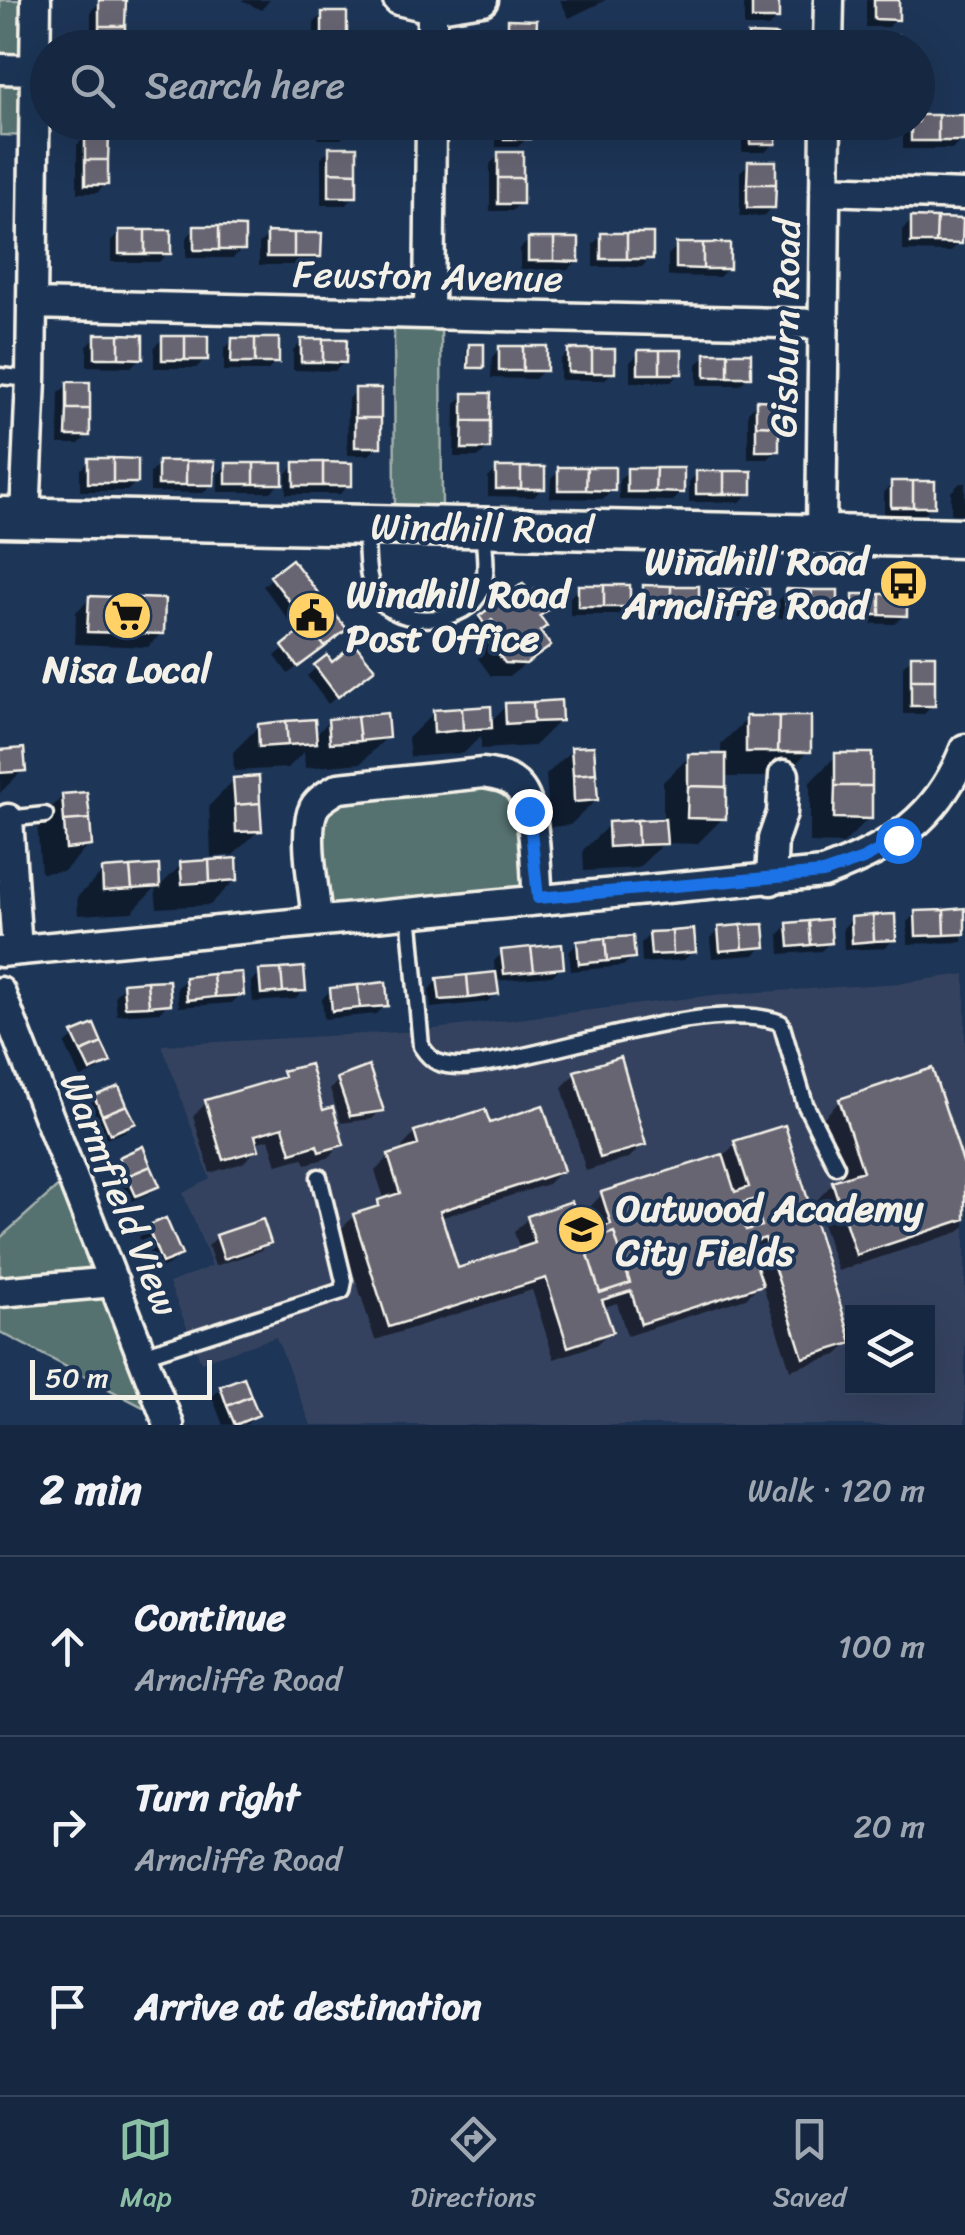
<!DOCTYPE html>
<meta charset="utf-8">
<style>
:root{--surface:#162841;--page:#1f3048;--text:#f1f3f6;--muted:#9ea6b1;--line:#35445a;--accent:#8abfa5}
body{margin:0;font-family:Sriracha,sans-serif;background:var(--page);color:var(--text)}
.controls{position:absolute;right:30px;bottom:30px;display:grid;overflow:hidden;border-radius:0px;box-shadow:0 10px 40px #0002}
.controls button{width:90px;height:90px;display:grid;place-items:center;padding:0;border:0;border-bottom:2px solid var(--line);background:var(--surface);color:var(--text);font:50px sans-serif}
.scale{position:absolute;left:30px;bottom:25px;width:182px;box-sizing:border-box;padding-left:10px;border:5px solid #f4f1e8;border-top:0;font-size:28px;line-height:35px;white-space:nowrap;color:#f4f1e8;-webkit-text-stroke:8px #1d3557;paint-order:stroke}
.stop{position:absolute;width:30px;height:30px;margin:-22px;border:8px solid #1a73e8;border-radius:50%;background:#fff}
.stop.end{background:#1a73e8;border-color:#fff;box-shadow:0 2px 10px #0008}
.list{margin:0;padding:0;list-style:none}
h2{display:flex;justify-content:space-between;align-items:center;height:130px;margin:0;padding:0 40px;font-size:42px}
h2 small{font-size:32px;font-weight:400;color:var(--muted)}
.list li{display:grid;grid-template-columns:65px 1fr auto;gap:30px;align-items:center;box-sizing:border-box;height:180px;padding:0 40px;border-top:2px solid var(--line)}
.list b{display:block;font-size:38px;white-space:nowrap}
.list p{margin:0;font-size:32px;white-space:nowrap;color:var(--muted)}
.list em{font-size:32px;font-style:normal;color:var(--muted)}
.icon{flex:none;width:55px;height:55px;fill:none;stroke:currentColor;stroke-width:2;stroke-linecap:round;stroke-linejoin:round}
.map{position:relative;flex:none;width:965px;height:1425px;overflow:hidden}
.search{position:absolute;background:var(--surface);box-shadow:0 10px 40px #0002;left:30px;right:30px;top:30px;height:110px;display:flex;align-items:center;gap:25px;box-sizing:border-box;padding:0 35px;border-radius:55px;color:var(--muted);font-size:38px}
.sheet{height:670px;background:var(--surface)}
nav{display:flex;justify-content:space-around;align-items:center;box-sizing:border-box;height:140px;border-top:2px solid var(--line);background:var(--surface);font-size:28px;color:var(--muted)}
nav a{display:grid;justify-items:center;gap:5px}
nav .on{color:var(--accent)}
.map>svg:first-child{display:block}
.built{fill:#34435f;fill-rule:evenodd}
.green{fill:#55716f;stroke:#a4b1ac;stroke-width:2.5}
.shadow{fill:#0007}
.building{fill:#686573;stroke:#f4f1e8;stroke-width:2.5;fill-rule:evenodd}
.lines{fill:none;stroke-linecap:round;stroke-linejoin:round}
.lane-casing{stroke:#f4f1e8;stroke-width:21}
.street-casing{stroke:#f4f1e8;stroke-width:35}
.secondary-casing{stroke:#f4f1e8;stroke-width:45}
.lane{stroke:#1d3557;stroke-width:14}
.street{stroke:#1d3557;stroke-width:28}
.secondary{stroke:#1d3557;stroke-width:38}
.route{stroke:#1a73e8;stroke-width:12}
.labels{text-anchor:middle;stroke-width:8;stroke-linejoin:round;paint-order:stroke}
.street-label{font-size:38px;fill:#f4f1e8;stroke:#1d3557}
.poi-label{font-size:38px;font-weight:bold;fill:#f4f1e8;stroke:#1d3557;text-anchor:start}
</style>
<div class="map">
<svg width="965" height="1425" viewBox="0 0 965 1425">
<rect width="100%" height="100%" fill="#1d3557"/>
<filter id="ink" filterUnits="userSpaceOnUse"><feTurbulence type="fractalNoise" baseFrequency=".01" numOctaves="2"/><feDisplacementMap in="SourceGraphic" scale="20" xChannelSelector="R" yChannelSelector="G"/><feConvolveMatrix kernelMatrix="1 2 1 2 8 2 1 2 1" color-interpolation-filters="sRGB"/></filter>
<g filter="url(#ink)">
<path class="built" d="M965 974V1425H311L276 1337 201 1362 169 1283 212 1266 183 1193 210 1179 162 1045 418 1031 714 995 901 983ZM852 1312H928V1388H852Z"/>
<path class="green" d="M0 0H36L34 136 0 135Z
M394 318H441L442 515H395Z
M483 773 519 788 538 899 317 920 314 807Z
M71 1175 166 1419 0 1332V1238Z"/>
<path class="shadow" d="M241 0H270L261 10Z
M560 0H606L569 18Z
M744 0H777V18L768 27H744Z
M866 0H897V18L888 27H866Z
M100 2 123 48H91V11Z
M323 14 344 48H314V23Z
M509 22H534V48H500V31Z
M918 117H962L961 140 953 149H903V126L907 122H918Z
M87 122H115L112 126 87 125Z
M318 122H350V130L341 139H318Z
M496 122H528L527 138 518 147H496Z
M742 122H774V143L765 152H742Z
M86 136 106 184 97 193H77V145Z
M330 150 355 196 346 205H321V158Z
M499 155 520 203 512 211H490V164Z
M749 163 773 207 764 216H740V172Z
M912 220 959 243 950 252 903 251V229Z
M195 229 242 249 233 258H186V238Z
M120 232 168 253 159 262H111V241Z
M268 235 319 256 310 265H259V244Z
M602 235 650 258 642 267H593V244Z
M529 240 577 261 568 270 520 269V249Z
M677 246 728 268 719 277 668 276V255Z
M96 337 140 358 131 367 87 366V346Z
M163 338 205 359 196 368H154V347Z
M233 340 276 362 267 371H224V349Z
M302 341 344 362 335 371 293 370V350Z
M470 347 481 367 477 370H466V351Z
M501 348 544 370 535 379 491 378 492 357Z
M569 351 613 372 604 380H560V360Z
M639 353 679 373 671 382H630V362Z
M706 356 749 376 740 385H697V364Z
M68 384 88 435 79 444H58L59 393Z
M356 391 378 446 369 455H347L348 400Z
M464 395 488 448 479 457H454L455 404Z
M757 403 777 450 768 459H748V412Z
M89 461 136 482 127 491H80V470Z
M159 464 212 484 203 493 150 492V473Z
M227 465 280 483 271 492H218V474Z
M295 465 349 485 340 494H286V474Z
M497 469 542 488 534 497 488 496V478Z
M560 470 612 490 604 499 550 498 551 479Z
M628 471 682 492 673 501 619 500V480Z
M697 473 749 493 740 502H689V482Z
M893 483 932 505 924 514H884V492Z
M960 483H965V514H951V492Z
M272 578 335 638 288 674 275 656 300 635 263 586Z
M579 588 627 606 618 615H570V597Z
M644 588 697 606 688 615H635V597Z
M718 591 766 609 758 618H709V600Z
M787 592 835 609 826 618H778V601Z
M854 596 904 615 895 624 845 623V605Z
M90 599 162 633 148 647 75 644 76 612Z
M537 617V632L548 646 510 676H491L475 654 486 643 477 632 471 637 467 632 480 618Z
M912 657 933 705 924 714H903V666Z
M326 659 331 665 362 677 328 704 307 676Z
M506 706 560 720 534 746 481 749V736L464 753 410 757 408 738 434 713 489 723Z
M747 719 808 751 783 777H724L723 818 697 844 664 843 638 868 584 871 583 850 609 825 663 822V782L689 757H721V744Z
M329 721 387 737 361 763 305 768 304 752 288 768 234 771 233 752 259 726 314 737Z
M572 750 596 800 570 825 550 827 546 775Z
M0 752 23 770 0 793Z
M836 756 869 818 843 844 810 843V782Z
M234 780 259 830 233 855 211 857 209 806Z
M63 796 89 845 64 871 41 873 37 822Z
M181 865 236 879 210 905 157 908 155 888 132 912 78 915 77 897 103 872 157 868 158 888Z
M965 911 962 942 908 944 907 922 916 913Z
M852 919 894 939 885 948 844 950 843 928Z
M788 925 830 942 821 951 780 954 779 934Z
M719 930 763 946 754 955 712 958 710 938Z
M650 934 693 951 684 960 642 963 641 943Z
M578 943 632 958 623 966 571 971 569 952Z
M503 952 561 967 552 976 495 981 496 993 487 1002 431 1008 429 989 438 980 495 975 494 961Z
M260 973 304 990 295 999 253 1002 251 982Z
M186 979 241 994 232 1003 179 1007 177 988Z
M124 986 168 1003 160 1012 117 1015 115 995Z
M331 990 385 1005 376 1014 324 1019 322 999Z
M74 1036 108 1061 99 1070 80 1078 65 1044Z
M576 1073 643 1145 629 1158 586 1171 562 1087Z
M284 1074 321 1113 342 1144 328 1158 306 1164 303 1158 277 1165 269 1139 255 1143 257 1149 243 1163 210 1173 193 1116 207 1102 276 1082Z
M339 1080 381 1110 372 1119 341 1123 330 1089Z
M95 1099 133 1123 124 1132 101 1141 87 1107Z
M840 1101 965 1176V1226L959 1232 838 1271 815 1202 833 1183 842 1180 822 1119Z
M488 1126 561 1171 548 1184 440 1218 457 1271 520 1250 514 1232 528 1218 581 1236 596 1232 589 1208 602 1194 722 1157 736 1143 851 1342 837 1355 790 1370 762 1283 746 1298 627 1336 617 1303 602 1308 610 1332 596 1345 554 1359 532 1290 375 1340 340 1230 354 1216 370 1211 385 1201 375 1171 389 1157 403 1152 402 1147 415 1133Z
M120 1159 157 1185 148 1194 127 1203 111 1168Z
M148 1228 179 1255 170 1264 153 1271 139 1237Z
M217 1237 268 1242 260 1251 215 1266 208 1246Z
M221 1388 256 1415 247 1424 223 1425 212 1397Z"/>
<path class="building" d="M99 0H126L125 26H99Z
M752 0H779V19H752Z
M874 0H899V20L874 19Z
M322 12H347V37L322 36Z
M508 19 537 20 536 44H508Z
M99 26H125V48H99Z
M748 34 777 35V48H748Z
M874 35H898V48H874Z
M322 36 347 37V48H322Z
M918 115H938V141H911V122H918Z
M938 115H964V141H938Z
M504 122H530V139H504Z
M750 122H777L776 144H750Z
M85 134H109L108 160H85Z
M329 147H357V173L329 172Z
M498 152H523V178H498Z
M85 160H108V185H85Z
M748 161H776V184H747Z
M329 172 357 173V197H329Z
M498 178H523V204H498Z
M747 184H776L775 208H747Z
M911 217 937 218 936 243H911Z
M937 218 963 219 962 244 936 243Z
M194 226H219V250H194Z
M219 226 245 227V250H219Z
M119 230H145V254H119Z
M145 230H171V254H145Z
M267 232 294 233V257H267Z
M294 233H322L321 257H294Z
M601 233H627V259H601Z
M627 233H653V259H627Z
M528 238H554V261H528Z
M554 238H579V262L554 261Z
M676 243H703V269L676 268Z
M703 243H730V269H703Z
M95 334H119V358H95Z
M119 334 143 335V359L119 358Z
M162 336H185V360H162Z
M185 336H208V360H185Z
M232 338H255V363H231Z
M255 338H279V363H255Z
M301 339H323V362H301Z
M323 339H347L346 363 323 362Z
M469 344H484V368H468Z
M499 346H523V371H499Z
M523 346H547V371H523Z
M568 349H592V373L568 372Z
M592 349H615V373H592Z
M638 350H660V374H638Z
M660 350H682V374H660Z
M705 353H728V377H705Z
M728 353H751V377H728Z
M67 382H90V409H67Z
M355 388H381V418H355Z
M463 393H491L490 421H463Z
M756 400 780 401 779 426 756 425Z
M67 409H90V436H66Z
M355 418H381V447H355Z
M463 421H490V449H462Z
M756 425 779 426V451H756Z
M88 458H113V483H88Z
M113 458 138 459V483H113Z
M158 461H186V485H158Z
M186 461H215L214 485H186Z
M294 462H323V486H294Z
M323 462 352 463V486H323Z
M226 463H254V484H226Z
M254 463H283V484H254Z
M496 467H521V489H496Z
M521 467H545V489H521Z
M558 467H587L586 490H558Z
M587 467H615V491L586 490Z
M627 468H656L655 492H627Z
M656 468H684V493L655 492Z
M696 471H724V494H696Z
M724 471H752V494H724Z
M891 481H913V507H891Z
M913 481H935V507H913Z
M292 559 322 598 300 615 270 576Z
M523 583 530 593 536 589 550 608 540 616 547 626 540 631 551 646 526 664 505 663 487 639 499 630 492 620 485 625 479 616Z
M578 585H604V607H578Z
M604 585H630V607H604Z
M643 585 671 586V607H643Z
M671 586H699V607H671Z
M717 589H743V610H717Z
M743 589H769V610H743Z
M786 589 812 590 811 610H786Z
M812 590H838V610H811Z
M853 594H880V615H853Z
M880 594H907V616L880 615Z
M89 596 165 599 164 634 87 632Z
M322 598 347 629 325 647 300 615Z
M308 625 325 647 298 667 282 646Z
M355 644 375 669 338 697 314 665 327 655 332 662Z
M911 655H935V680H911Z
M911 680H935V706H911Z
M561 700 562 721 534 722 533 702Z
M533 702 534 722 506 724 505 703Z
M491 706 492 728 463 730 462 708Z
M462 708 463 730 434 733 433 710Z
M387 713 389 738 360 741 357 716Z
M357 716 360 741 330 743 328 719Z
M746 716H779L778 752H746Z
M779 716H811V752H778Z
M315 719 317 743 288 745 286 721Z
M286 721 288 745 259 747 258 724Z
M594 746 596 773 573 775 571 747Z
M24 748 26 771 0 773V750Z
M835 753H872V786H835Z
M688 754H726V787L688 786Z
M596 773 598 800 574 802 573 775Z
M259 776 260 803 235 805 233 778Z
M688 786 726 787V819L687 818Z
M835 786H872V819L834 818Z
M87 792 90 819 64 821 62 794Z
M260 803 262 831 236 832 235 805Z
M90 819 92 846 66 849 64 821Z
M665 819 667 844 638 845 637 820Z
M637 820 638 845 609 847 608 822Z
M237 858 238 880 210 882 209 860Z
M209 860 210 882 182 884 180 862Z
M159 865 160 887 132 889 130 867Z
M130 867 132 889 103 891 102 869Z
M965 908V934L945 935 944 910Z
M944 910 945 935 916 936 915 911Z
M895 914 896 940 874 941 873 915Z
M873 915 874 941 852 943 851 917Z
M830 919 832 943 811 945 809 921Z
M809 921 811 945 789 947 787 923Z
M764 924 766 947 743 949 741 925Z
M741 925 743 949 720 951 718 927Z
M694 929 696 952 673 954 672 931Z
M672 931 673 954 651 955 649 932Z
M633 936 635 958 607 961 605 938Z
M605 938 607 961 579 964 577 941Z
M562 944 564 968 534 971 531 947Z
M531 947 534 971 504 974 501 950Z
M304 967 306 991 283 992 281 969Z
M281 969 283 992 261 994 259 970Z
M242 972 244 995 215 997 213 974Z
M496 972 499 994 469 998 467 975Z
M213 974 215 997 187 1000 185 977Z
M467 975 469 998 440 1000 437 978Z
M169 980 171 1004 149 1006 147 981Z
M147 981 149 1006 125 1007 123 983Z
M386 982 388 1006 360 1008 358 985Z
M358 985 360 1008 332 1011 330 988Z
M94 1024 102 1043 81 1052 72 1033Z
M102 1043 111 1062 90 1071 81 1052Z
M621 1057 646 1145 600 1158 574 1071Z
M310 1064 323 1110 333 1107 344 1145 319 1152 317 1145 291 1153 283 1127 255 1135 259 1150 223 1160 205 1100 284 1077 282 1071Z
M369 1066 384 1111 350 1116 337 1078Z
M932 1068 965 1168V1219L856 1255 832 1181 863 1171 839 1099Z
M119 1086 127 1105 102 1115 94 1096Z
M127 1105 136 1123 110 1134 102 1115Z
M543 1105 564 1171 440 1211 458 1268 535 1243 527 1216 572 1201 582 1233 611 1224 601 1192 723 1154 735 1192 749 1187 734 1141 785 1125 852 1343 803 1358 765 1238 749 1243 763 1285 641 1324 631 1291 602 1300 613 1332 568 1347 546 1278 389 1327 353 1214 379 1206 378 1200 400 1193 388 1155 418 1145 414 1131 485 1109 490 1123ZM753 1200 762 1226 746 1230 738 1204ZM614 1232 630 1283 600 1293 584 1242Z
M143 1146 151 1166 127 1176 119 1157Z
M151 1166 160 1186 136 1196 127 1176Z
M753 1200 762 1226 746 1230 738 1204Z
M166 1218 182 1255 162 1263 147 1226Z
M263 1219 271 1243 224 1259 216 1235Z
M614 1232 630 1283 600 1293 584 1242Z
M244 1377 251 1396 227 1406 220 1386Z
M251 1396 259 1415 235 1425 227 1406Z"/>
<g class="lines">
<defs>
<path id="lane" d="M0 376 31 379
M366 529C367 552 364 587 383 604 407 627 467 623 481 591 489 573 484 548 483 528
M6 819 45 815
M409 912 421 1046C425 1052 430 1059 437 1062 456 1070 479 1064 499 1061 571 1049 717 998 781 1023L805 1104 836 1166
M143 1355 342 1291 344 1281 319 1177"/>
<path id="street" d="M398 0 432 8 483 0
M432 48V8
M828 48 829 0
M0 69 35 70
M825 190 965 195
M32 304 821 324
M429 312 431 122
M25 517 31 379 36 0
M821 535 826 122
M8 819 17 950
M771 880 773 839 782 813 784 775
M317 920C315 893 302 831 314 808 318 800 330 793 339 788L483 773C496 775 510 777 519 788 537 809 535 871 538 899
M0 952 823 873C891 848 938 819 965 749
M0 992 169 1425
M0 1292 114 1282"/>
<path id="secondary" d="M0 517 965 538"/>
</defs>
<use href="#lane" class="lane-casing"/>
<use href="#street" class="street-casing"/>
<use href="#secondary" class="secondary-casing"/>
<use href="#lane" class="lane"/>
<use href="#street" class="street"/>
<use href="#secondary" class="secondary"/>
</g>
</g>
<g class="lines" filter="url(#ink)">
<path class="route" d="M529 811 538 898 823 873 863 859 898 840"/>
</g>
<defs>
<symbol id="bus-disc" viewBox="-11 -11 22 22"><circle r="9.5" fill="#ffd166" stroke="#1d3557"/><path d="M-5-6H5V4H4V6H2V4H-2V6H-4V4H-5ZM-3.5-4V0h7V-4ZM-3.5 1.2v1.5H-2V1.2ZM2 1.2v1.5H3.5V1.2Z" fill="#111"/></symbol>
<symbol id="supermarket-disc" viewBox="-11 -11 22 22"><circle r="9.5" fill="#ffd166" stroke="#1d3557"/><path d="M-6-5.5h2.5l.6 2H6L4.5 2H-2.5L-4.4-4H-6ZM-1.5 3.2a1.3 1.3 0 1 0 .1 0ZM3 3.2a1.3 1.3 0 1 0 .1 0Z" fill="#111"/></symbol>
<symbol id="civic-disc" viewBox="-11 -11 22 22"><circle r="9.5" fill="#ffd166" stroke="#1d3557"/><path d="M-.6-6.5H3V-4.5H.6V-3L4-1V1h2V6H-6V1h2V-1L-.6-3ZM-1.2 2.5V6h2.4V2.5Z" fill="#111"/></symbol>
<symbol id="school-disc" viewBox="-11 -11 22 22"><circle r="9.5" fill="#ffd166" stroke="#1d3557"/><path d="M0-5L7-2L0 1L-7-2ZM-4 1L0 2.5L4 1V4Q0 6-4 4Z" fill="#111"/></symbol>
</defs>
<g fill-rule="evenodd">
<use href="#bus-disc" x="876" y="556" width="55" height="55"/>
<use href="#supermarket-disc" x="100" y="588" width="55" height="55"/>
<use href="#civic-disc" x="284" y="588" width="55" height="55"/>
<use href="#school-disc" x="554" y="1202" width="55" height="55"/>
</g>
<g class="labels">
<g class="street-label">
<text transform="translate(428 276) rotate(1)" y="13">Fewston Avenue</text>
<text transform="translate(785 328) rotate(-89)" y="13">Gisburn Road</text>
<text transform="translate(482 528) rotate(1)" y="13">Windhill Road</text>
<text transform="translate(120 1194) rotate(68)" y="13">Warmfield View</text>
</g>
<g class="poi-label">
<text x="868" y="574" text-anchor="end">Windhill Road<tspan x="868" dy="44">Arncliffe Road</tspan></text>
<text x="346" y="607">Windhill Road<tspan x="346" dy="44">Post Office</tspan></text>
<text x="127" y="682" text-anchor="middle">Nisa Local</text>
<text x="616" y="1221">Outwood Academy<tspan x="616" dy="44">City Fields</tspan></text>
</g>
</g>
</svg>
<div class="controls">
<button><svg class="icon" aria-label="layers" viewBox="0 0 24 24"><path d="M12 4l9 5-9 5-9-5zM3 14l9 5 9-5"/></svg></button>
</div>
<div class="scale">50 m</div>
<div class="stop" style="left:898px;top:840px"></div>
<div class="stop end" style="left:529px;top:811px"></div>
<div class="search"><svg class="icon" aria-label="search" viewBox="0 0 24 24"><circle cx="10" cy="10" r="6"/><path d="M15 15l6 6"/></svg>Search here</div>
</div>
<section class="sheet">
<h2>2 min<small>Walk · 120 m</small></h2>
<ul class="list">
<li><svg class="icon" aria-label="ahead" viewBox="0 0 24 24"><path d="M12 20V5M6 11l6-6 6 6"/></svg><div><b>Continue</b><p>Arncliffe Road</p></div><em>100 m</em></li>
<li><svg class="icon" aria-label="right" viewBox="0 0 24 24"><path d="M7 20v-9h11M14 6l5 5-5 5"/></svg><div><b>Turn right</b><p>Arncliffe Road</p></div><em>20 m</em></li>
<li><svg class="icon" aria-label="arrive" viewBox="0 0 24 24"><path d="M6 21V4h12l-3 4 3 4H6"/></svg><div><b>Arrive at destination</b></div></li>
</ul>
</section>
<nav>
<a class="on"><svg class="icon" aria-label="map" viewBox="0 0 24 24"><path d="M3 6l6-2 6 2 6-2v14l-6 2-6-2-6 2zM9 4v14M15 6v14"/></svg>Map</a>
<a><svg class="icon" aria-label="directions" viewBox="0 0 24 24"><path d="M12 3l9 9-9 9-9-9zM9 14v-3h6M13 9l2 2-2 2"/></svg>Directions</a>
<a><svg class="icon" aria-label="saved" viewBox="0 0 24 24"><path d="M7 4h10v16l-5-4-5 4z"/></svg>Saved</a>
</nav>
